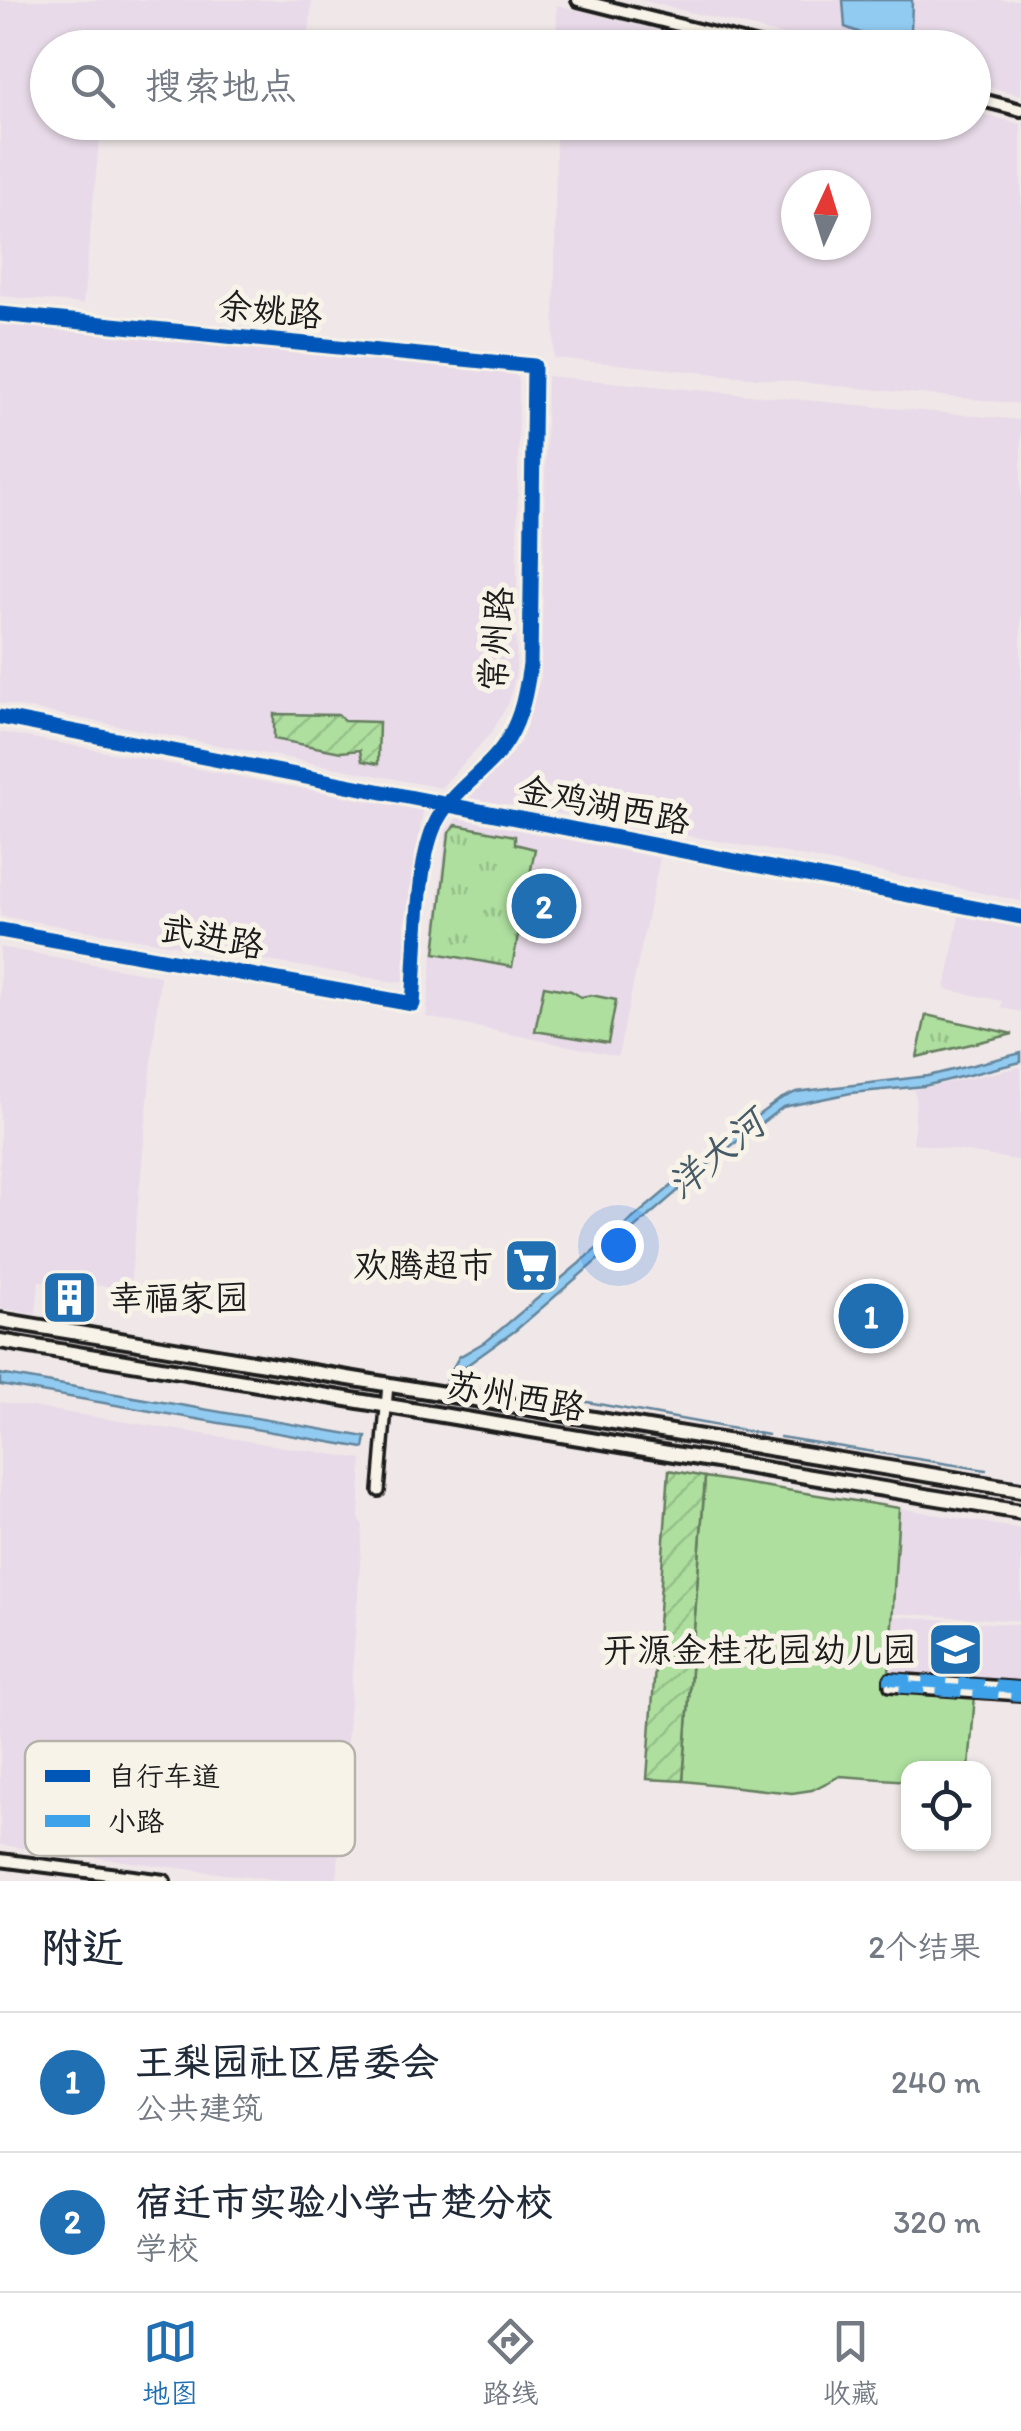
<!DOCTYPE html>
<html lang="zh">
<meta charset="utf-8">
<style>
:root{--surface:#fff;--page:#f2f2f3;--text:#1f2937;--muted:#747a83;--line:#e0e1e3;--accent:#1f6fb2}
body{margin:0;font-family:Itim,"LXGW WenKai TC",sans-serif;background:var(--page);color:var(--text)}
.controls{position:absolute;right:30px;bottom:30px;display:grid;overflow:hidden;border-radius:20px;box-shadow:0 2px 8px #0004}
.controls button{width:90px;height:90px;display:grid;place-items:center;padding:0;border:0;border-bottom:2px solid var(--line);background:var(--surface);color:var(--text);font:50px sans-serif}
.compass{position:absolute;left:781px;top:170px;width:90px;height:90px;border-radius:50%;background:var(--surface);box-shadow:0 2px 8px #0004;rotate:4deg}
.you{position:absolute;left:618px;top:1245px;width:35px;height:35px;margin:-25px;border:8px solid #fff;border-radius:50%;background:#1a73e8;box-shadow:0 0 0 15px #1a73e833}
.badge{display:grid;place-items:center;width:65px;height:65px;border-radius:50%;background:var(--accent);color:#fff;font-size:32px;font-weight:700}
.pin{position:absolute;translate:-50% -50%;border:5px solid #fff;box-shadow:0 2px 10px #0006}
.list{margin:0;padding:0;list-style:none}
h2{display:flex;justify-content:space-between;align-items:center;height:130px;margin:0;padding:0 40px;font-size:42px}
h2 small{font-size:32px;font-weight:400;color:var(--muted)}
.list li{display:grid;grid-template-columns:65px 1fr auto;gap:30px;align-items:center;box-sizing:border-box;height:140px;padding:0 40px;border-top:2px solid var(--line)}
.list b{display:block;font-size:38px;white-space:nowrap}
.list p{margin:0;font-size:32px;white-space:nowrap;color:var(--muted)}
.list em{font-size:32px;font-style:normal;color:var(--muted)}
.icon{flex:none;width:55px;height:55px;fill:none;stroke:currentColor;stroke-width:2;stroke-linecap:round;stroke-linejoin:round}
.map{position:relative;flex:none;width:1021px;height:1881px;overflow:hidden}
.search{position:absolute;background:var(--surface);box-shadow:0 2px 8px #0004;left:30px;right:30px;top:30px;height:110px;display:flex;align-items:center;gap:25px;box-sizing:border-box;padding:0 35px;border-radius:55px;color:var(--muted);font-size:38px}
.sheet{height:410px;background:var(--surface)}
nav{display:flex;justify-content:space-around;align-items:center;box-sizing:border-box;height:140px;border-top:2px solid var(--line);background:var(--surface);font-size:28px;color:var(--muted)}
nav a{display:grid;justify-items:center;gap:5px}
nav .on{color:var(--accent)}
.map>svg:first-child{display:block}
.built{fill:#e8dae8;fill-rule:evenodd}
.grass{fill:#aedf9f;stroke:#657e5e;stroke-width:2.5}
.park{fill:url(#park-tufts);stroke:#657e5e;stroke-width:2.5}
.garden{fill:url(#garden-furrows);stroke:#657e5e;stroke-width:2.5}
.water{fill:#92cbf1;stroke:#63859c;stroke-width:2.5}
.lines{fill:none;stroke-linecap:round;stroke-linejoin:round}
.stream{stroke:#63859c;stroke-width:2.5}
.minor-casing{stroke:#1c1c1c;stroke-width:16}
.tertiary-casing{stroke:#1c1c1c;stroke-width:18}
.secondary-casing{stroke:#1c1c1c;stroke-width:20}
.minor{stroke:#f7f3e8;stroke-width:9}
.tertiary{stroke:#f7f3e8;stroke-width:10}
.secondary{stroke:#f7f3e8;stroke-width:12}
.quiet{stroke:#3da2ea;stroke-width:12;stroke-dasharray:25 12;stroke-linecap:butt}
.cycleway-casing{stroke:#f7f3e8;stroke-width:21}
.cycleway{stroke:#0057b8;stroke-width:15}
.labels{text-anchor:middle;stroke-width:10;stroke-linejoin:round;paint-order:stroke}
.street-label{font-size:35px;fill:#1c1c1c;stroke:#f7f3e8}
.poi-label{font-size:35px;fill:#1c1c1c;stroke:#f7f3e8;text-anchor:end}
.water-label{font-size:38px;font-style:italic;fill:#455967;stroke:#f7f3e8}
.key{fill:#f7f3e8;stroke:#b5b2ab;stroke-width:2.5}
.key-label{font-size:28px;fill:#1c1c1c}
</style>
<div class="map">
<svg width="1021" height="1881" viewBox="0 0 1021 1881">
<defs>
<pattern id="park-tufts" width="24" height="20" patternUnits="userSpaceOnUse" patternTransform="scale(2.5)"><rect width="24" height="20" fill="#aedf9f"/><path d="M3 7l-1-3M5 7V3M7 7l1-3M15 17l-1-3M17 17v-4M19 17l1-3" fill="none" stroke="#95bf88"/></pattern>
<pattern id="garden-furrows" width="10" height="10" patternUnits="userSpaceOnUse" patternTransform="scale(2.5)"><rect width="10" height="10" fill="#aedf9f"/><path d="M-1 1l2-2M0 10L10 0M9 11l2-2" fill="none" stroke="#95bf88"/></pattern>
</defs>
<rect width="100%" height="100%" fill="#f0e8e8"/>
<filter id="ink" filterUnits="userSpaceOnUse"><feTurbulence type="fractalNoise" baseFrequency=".01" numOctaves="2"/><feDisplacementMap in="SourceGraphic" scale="20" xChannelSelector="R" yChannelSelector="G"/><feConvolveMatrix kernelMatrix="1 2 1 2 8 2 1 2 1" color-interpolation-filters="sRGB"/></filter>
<g filter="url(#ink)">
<path class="built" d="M0 0H312L308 47 48 48V122L101 123 83 304 0 296Z
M641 0H1021V95L974 83V48L830 47Z
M557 5 726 47H556Z
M974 112 1021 124V404L554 358 556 123 974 122ZM796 185H856V245H796Z
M0 323 510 371 519 379 516 673 509 702 492 732 441 788 0 703Z
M547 376 1021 420V901L786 853 469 798 520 742 541 677Z
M0 732 423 811 405 924 404 981 394 982 0 916Z
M457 818 660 858 618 1056 426 1017 446 831Z
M959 916 1021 928V1024V1012L1001 1008 1002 1001 945 989Z
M0 947 160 976 130 1288 39 1281 36 1314 0 1308Z
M1021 1067V1161L913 1143 916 1096 913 1090Z
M0 1402 362 1459 359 1518 363 1525 337 1881H279L0 1845Z
M899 1508 1021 1529V1621L893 1613Z
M893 1616 1021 1625V1683L889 1674Z"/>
<path class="grass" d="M544 986 571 991 581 997 591 995 616 1000 608 1043 535 1031Z
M705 1477 899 1508 888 1689 975 1695 969 1768H908V1781L840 1776 812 1790 792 1793 683 1781Z"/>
<path class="park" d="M456 825 515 836V844L535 849 512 967 435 953 449 833Z
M926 1015 1013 1034 917 1057Z"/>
<path class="garden" d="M274 714 339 715 344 721 379 722 378 764 362 761 360 750 341 752 274 739Z
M669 1470 705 1477 683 1781 647 1779Z"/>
<path class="water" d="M843 0H912L911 31 907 43 884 42 845 27Z
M1021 1053V1062L924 1086 851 1093 783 1107 723 1152 516 1330 463 1368 459 1383 446 1380 459 1357 488 1340 738 1130 780 1099 796 1092 928 1076Z
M0 1374 366 1437 364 1448 0 1385Z"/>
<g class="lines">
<path class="stream" d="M538 1393 768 1435
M780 1437 986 1470"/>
<defs>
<path id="minor" d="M0 314 534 366 530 665C526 691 522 716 508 739 489 772 449 790 434 827 416 868 417 956 413 1004L0 930
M379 1491 388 1384
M1021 1688 890 1679V1686L1021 1695"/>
<path id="tertiary" d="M578 0 770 48
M974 98 1021 110
M0 717 1021 917
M0 1860 164 1881"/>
<path id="secondary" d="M0 1320 1021 1490
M0 1341 1021 1512"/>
</defs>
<use href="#minor" class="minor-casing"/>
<use href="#tertiary" class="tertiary-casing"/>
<use href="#secondary" class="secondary-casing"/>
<use href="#minor" class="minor"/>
<use href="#tertiary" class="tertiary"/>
<use href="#secondary" class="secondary"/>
<path class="quiet" d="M1021 1688 890 1679V1686L1021 1695"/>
<defs>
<path id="cycleway" d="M0 314 534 366 530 665C526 691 522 716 508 739 489 772 449 790 434 827 416 868 417 956 413 1004L0 930
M0 717 1021 917"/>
</defs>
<use href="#cycleway" class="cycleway-casing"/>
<use href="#cycleway" class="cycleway"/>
</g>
</g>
<defs>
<symbol id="supermarket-square" viewBox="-11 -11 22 22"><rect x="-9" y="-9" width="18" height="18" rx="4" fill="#1f6fb2" stroke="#f7f3e8"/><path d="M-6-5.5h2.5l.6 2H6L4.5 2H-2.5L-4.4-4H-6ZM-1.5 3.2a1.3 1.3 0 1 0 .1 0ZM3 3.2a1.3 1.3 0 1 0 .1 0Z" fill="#fff"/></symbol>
<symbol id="building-square" viewBox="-11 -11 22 22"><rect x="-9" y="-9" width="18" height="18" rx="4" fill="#1f6fb2" stroke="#f7f3e8"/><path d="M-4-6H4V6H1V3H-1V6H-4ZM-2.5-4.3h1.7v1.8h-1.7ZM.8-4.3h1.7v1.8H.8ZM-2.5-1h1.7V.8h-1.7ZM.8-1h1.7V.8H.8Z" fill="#fff"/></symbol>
<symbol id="school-square" viewBox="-11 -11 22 22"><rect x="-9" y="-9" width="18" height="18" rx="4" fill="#1f6fb2" stroke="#f7f3e8"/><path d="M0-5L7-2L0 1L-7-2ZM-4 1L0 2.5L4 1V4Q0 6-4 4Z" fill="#fff"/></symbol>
</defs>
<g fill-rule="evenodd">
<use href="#supermarket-square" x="500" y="1234" width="63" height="63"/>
<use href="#building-square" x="38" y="1266" width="63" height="63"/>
<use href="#school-square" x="924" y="1618" width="63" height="63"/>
</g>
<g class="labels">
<g class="street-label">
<text transform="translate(270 310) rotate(6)" y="12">余姚路</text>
<text transform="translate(496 639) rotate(-86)" y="12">常州路</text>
<text transform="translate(604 805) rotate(11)" y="12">金鸡湖西路</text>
<text transform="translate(212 937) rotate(10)" y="12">武进路</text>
<text transform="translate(516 1396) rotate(10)" y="12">苏州西路</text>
</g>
<g class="poi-label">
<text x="493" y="1277">欢腾超市</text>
<text x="109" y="1310" text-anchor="start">幸福家园</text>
<text x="917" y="1662">开源金桂花园幼儿园</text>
</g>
<g class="water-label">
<text transform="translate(716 1154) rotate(-40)" y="13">洋大河</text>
</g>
</g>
<rect x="25" y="1741" width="330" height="115" rx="15" class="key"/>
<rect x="45" y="1770" width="45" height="12" fill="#0057b8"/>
<rect x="45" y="1815" width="45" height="12" fill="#3da2ea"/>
<g class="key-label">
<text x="108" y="1786">自行车道</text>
<text x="108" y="1831">小路</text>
</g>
</svg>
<div class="controls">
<button><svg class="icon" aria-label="locate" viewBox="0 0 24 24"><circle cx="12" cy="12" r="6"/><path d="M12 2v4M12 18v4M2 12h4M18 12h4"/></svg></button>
</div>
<svg class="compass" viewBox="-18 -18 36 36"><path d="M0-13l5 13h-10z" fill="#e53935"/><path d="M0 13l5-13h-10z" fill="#747a83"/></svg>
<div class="you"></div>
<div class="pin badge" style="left:871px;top:1316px">1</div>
<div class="pin badge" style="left:544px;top:906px">2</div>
<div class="search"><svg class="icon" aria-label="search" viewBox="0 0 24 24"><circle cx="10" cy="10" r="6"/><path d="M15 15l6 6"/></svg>搜索地点</div>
</div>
<section class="sheet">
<h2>附近<small>2个结果</small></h2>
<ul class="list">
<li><span class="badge">1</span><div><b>王梨园社区居委会</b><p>公共建筑</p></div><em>240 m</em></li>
<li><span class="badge">2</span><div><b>宿迁市实验小学古楚分校</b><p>学校</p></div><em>320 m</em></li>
</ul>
</section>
<nav>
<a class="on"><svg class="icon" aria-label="map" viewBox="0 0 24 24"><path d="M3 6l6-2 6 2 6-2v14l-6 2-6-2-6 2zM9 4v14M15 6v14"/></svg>地图</a>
<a><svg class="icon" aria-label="directions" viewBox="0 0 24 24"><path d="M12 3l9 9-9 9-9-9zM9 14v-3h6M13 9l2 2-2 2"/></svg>路线</a>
<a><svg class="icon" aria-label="saved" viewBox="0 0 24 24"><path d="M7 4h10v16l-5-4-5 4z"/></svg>收藏</a>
</nav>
